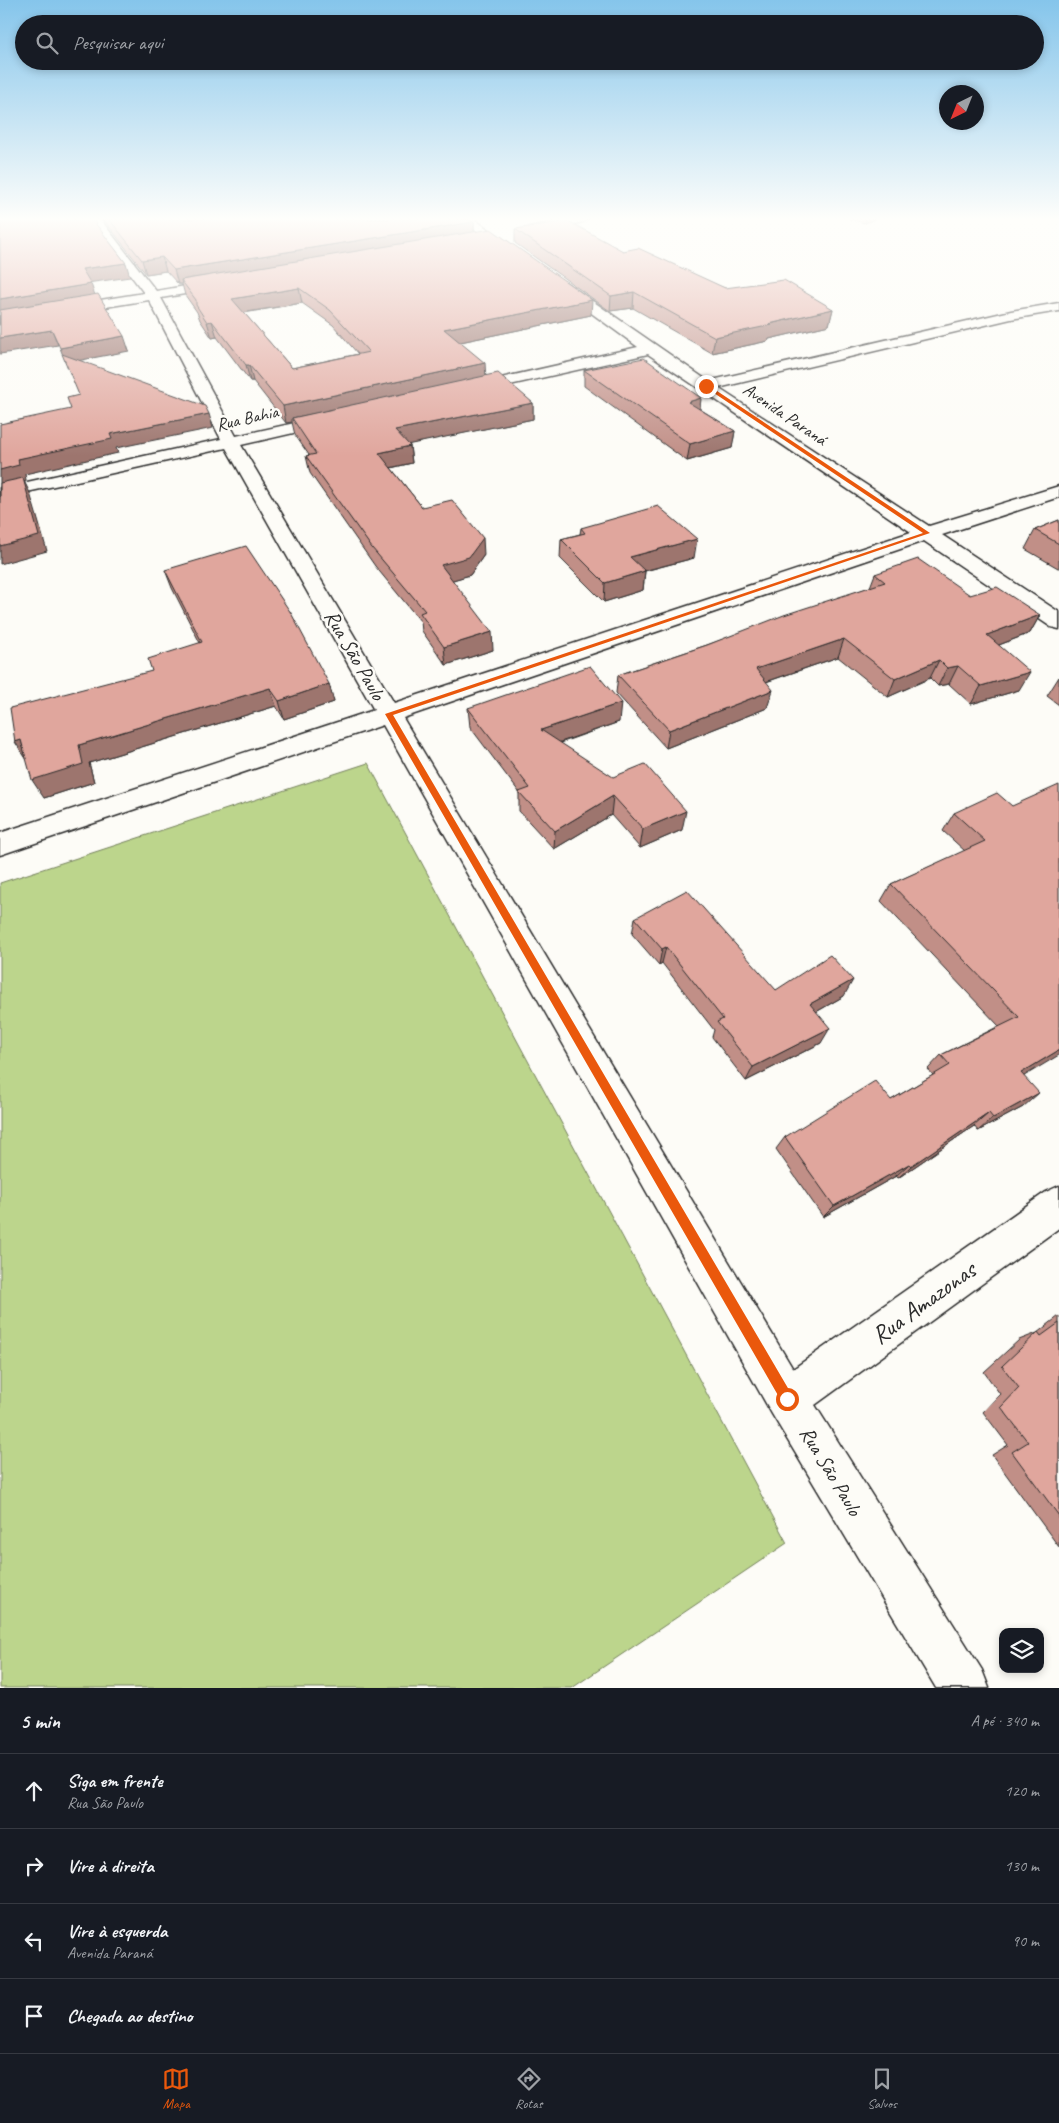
<!DOCTYPE html>
<html lang="pt">
<meta charset="utf-8">
<style>
:root{--surface:#171b24;--page:#242831;--text:#f1f3f6;--muted:#9ea1a6;--line:#363941;--accent:#ea580c}
body{margin:0;font-family:Caveat,sans-serif;background:var(--page);color:var(--text)}
.controls{position:absolute;right:15px;bottom:15px;display:grid;overflow:hidden;border-radius:10px;box-shadow:0 2px 8px #0003}
.controls button{width:45px;height:45px;display:grid;place-items:center;padding:0;border:0;border-bottom:1px solid var(--line);background:var(--surface);color:var(--text);font:25px sans-serif}
.compass{position:absolute;left:939px;top:85px;width:45px;height:45px;border-radius:50%;background:var(--surface);box-shadow:0 2px 8px #0003;rotate:223deg}
.stop{position:absolute;width:15px;height:15px;margin:-11px;border:4px solid #ea580c;border-radius:50%;background:#fff}
.stop.end{background:#ea580c;border-color:#fff;box-shadow:0 1px 5px #0008}
.list{margin:0;padding:0;list-style:none}
h2{display:flex;justify-content:space-between;align-items:center;height:65px;margin:0;padding:0 20px;font-size:21px}
h2 small{font-size:16px;font-weight:400;color:var(--muted)}
.list li{display:grid;grid-template-columns:32px 1fr auto;gap:15px;align-items:center;box-sizing:border-box;height:75px;padding:0 20px;border-top:1px solid var(--line)}
.list b{display:block;font-size:19px;white-space:nowrap}
.list p{margin:0;font-size:16px;white-space:nowrap;color:var(--muted)}
.list em{font-size:16px;font-style:normal;color:var(--muted)}
.icon{flex:none;width:28px;height:28px;fill:none;stroke:currentColor;stroke-width:2;stroke-linecap:round;stroke-linejoin:round}
.map{position:relative;flex:none;width:1059px;height:1688px;overflow:hidden}
.search{position:absolute;background:var(--surface);box-shadow:0 2px 8px #0003;left:15px;right:15px;top:15px;height:55px;display:flex;align-items:center;gap:12px;box-sizing:border-box;padding:0 18px;border-radius:28px;color:var(--muted);font-size:19px}
.sheet{height:365px;background:var(--surface)}
nav{display:flex;justify-content:space-around;align-items:center;box-sizing:border-box;height:70px;border-top:1px solid var(--line);background:var(--surface);font-size:14px;color:var(--muted)}
nav a{display:grid;justify-items:center;gap:2px}
nav .on{color:var(--accent)}
.map>svg:first-child{display:block}
.green{fill:#bcd58c;stroke:#74805c}
.lines{fill:none;stroke-linecap:round;stroke-linejoin:round}
.minor-casing{stroke:#2b2b2b;stroke-width:3}
.minor{fill:#fdfcf7;fill-rule:evenodd}
.wall{fill:#c18f87;stroke:#2b2b2b;fill-rule:evenodd}
.shaded-wall{fill:#9d746e;stroke:#2b2b2b}
.building{fill:#e0a69d;stroke:#2b2b2b;fill-rule:evenodd}
.route{fill:#ea580c}
.labels{text-anchor:middle;stroke-width:5;stroke-linejoin:round;paint-order:stroke}
.far-street-label{font-size:18px;fill:#2b2b2b;stroke:#fdfcf7}
.street-label{font-size:21px;fill:#2b2b2b;stroke:#fdfcf7}
.near-street-label{font-size:25px;fill:#2b2b2b;stroke:#fdfcf7}
</style>
<div class="map">
<svg width="1059" height="1688" viewBox="0 0 1059 1688">
<rect width="100%" height="100%" fill="#fdfcf7"/>
<filter id="ink" filterUnits="userSpaceOnUse"><feTurbulence type="fractalNoise" baseFrequency=".02" numOctaves="2"/><feDisplacementMap in="SourceGraphic" scale="10" xChannelSelector="R" yChannelSelector="G"/><feConvolveMatrix kernelMatrix="1 2 1 2 8 2 1 2 1" color-interpolation-filters="sRGB"/></filter>
<g filter="url(#ink)">
<path class="green" d="M368 763 787 1543 572 1688H0V883Z"/>
<g class="lines">
<defs>
<path id="minor" d="M89 219H100L156 291 221 280 227 284 221 288 161 298 236 436 331 415 337 417 339 420 337 423 241 445 394 703 911 532 648 354 470 394 465 392 462 389 465 386 638 347 557 288 555 285 557 282H565L708 381 1011 311 1059 303V311L1011 319 718 388 929 526 1059 486V497L942 535 1059 612V629L1051 627 924 541 403 718 793 1369 1046 1192 1059 1186V1228L815 1405 982 1670 989 1688H936L772 1414 383 725 0 855V833L374 710 226 448 0 498V488L221 439 149 300 0 324V316L144 293Z
M461 219H474L520 252 514 256 510 255Z
M565 219H588L583 222 534 232 528 229 530 227Z"/>
</defs>
<use href="#minor" class="minor-casing"/>
<use href="#minor" class="minor"/>
</g>
<path class="wall" d="M103 219H468L474 222V232L591 315 460 342 485 376 533 403V419L409 444 410 446 412 463 391 468 422 507 484 555 470 575 452 580 493 650 446 665 422 631 421 622 375 566 310 473 306 456 309 455 295 435 292 422 286 423 253 381H250L217 337 212 338 200 320 197 312 185 295 182 284H178L166 271 146 274ZM302 303 333 325 358 354 292 368 244 313Z
M849 219H875L865 223Z
M515 229 623 251 725 288 833 309 829 325 769 339 768 341 712 353 633 308 610 311 515 243Z
M584 370 701 398 700 409 735 431 732 448 687 461 584 386Z
M1059 520V568H1058L1025 549 1035 530Z
M581 528 694 558 645 571 643 590 604 602 560 558 561 539 580 534Z
M165 570 329 684 334 702 284 719 276 706 89 763 94 782 44 798 152 671 200 643 172 588Z
M875 574 970 595 1040 615 1030 633 999 645 1019 690 971 704 949 684 938 686 930 678 888 697 838 657 766 682 767 708 666 748 616 693 618 675 707 645 870 587Z
M1059 677V705L1047 696Z
M468 708 619 722 560 743 682 830 640 848 611 815 554 849 519 811V792L470 727Z
M1012 806 1024 1076 1023 1107 978 1131 974 1126 898 1178 896 1176 823 1217 776 1149 785 1137 891 1100 933 1075 928 1069 941 1055 999 1026 881 901 891 884 965 851 943 831 954 813Z
M635 918 776 990 844 996 816 1012 821 1043 746 1081 712 1037 714 1030 662 963 659 965 632 934Z
M1059 1316V1547L992 1455 1008 1445 983 1412 1000 1394 984 1372 1019 1340 1037 1333Z"/>
<path class="shaded-wall" d="M866 219H875L865 223Z
M474 222V235L181 280 182 284H178L174 270Z
M162 257 166 271 146 274 142 260Z
M126 263 130 277 87 283 82 269Z
M91 284 96 298 0 314V299Z
M299 288 302 303 235 314 232 299Z
M634 292 633 308 610 311 611 296Z
M592 300 591 315 446 345 444 329Z
M833 309 829 325 769 339 768 341 712 353 715 337Z
M212 321 217 337 212 338 207 322Z
M52 330 58 345 0 354V338Z
M124 336 129 351 66 363 60 348Z
M485 363 486 379 292 418V422L286 423 283 406Z
M246 365H249L253 381H250Z
M701 398 699 415 688 402Z
M533 403V419L397 447 395 430Z
M209 414 213 428 116 448 118 453 25 474 26 480 24 481 30 493 47 551 0 564V470L18 459 110 434Z
M735 431 732 448 687 461 690 444Z
M410 446 412 463 381 470 379 453Z
M483 538 484 555 470 575 443 583 441 565Z
M697 539 694 558 628 575 630 557Z
M645 571 643 590 604 602 605 583Z
M1040 615 1030 633 978 653 987 635Z
M492 632 493 650 446 665 444 647Z
M844 639 838 657 751 687 756 669Z
M939 660 930 678 888 697 895 679Z
M958 666 949 684 938 686 947 668Z
M1030 672 1019 690 971 704 981 686Z
M329 684 334 702 284 719 279 701Z
M270 688 276 706 89 763 94 782 44 798 32 780 79 745Z
M773 690 767 708 666 748 669 730Z
M621 703 619 722 540 749 541 730Z
M21 740 27 760 15 742Z
M613 796 611 815 554 849 555 831Z
M686 811 682 830 640 848 643 829Z
M666 947 662 963 659 965 662 949Z
M853 980 844 996 802 1020 810 1004Z
M830 1028 821 1043 746 1081 753 1067Z
M1059 1050V1055L1006 1087 1021 1073Z
M1039 1093 1023 1107 978 1131 993 1118Z
M989 1113 974 1126 898 1178 911 1166Z
M909 1164 896 1176 823 1217 834 1206Z"/>
<path class="building" d="M0 219H92L126 263 82 269 91 284 0 299Z
M109 219H468L474 222 174 270 162 257 142 260Z
M568 221 623 251 638 248 725 288 784 280 833 309 769 324 772 325 715 337 634 292 611 296 515 229Z
M491 229 592 300 444 329 485 363 283 406 249 365H246L212 321 207 322 196 305V300L181 280ZM299 288 330 310 369 352 292 368 232 299Z
M98 294 124 336 60 348 52 330 0 338V310Z
M62 354 205 406 209 414 110 434 112 439 18 459 19 465 0 470V424L71 409 67 398 79 395Z
M644 358 701 398 688 402 735 431 690 444 584 370Z
M498 373 533 403 395 430 410 446 379 453 422 507 452 500 483 538 469 557 441 565 492 632 444 647 420 613 425 611 372 548 306 456 316 454 292 418Z
M23 478 39 536 0 546V483Z
M658 506 697 539 630 557 645 571 605 583 561 539 585 533 581 528Z
M1059 520V544L1035 530Z
M246 546 291 613 329 684 279 701 270 688 79 745 83 764 32 780 21 740 15 742 10 708 152 671 148 659 202 642 165 570Z
M918 559 970 595 997 587 1040 615 987 635 1030 672 981 686 958 666 947 668 939 660 895 679 844 639 756 669 773 690 669 730 618 675 707 645 784 615 885 582 875 574Z
M590 666 621 703 541 730 613 777 645 764 686 811 643 829 613 796 555 831 519 792 530 788 468 708Z
M1059 785V1050L1021 1073 1039 1093 993 1118 989 1113 911 1166 909 1164 834 1206 785 1137 875 1081 891 1100 950 1065 941 1055 1019 1017 891 884 985 841 954 813 997 793 1012 806Z
M687 890 776 990 830 955 853 980 810 1004 830 1028 753 1067 717 1022 723 1019 666 947 662 949 635 918Z
M1059 1323V1516L1012 1452 1028 1442 1001 1407 1019 1388 1002 1366 1038 1332 1041 1336Z"/>
</g>
<linearGradient id="sky" x2="0" y2="1"><stop stop-color="#85c5eb"/><stop offset="0.48" stop-color="#fefefb"/><stop offset="1" stop-color="#fefefb" stop-opacity="0"/></linearGradient>
<rect width="1059" height="456" fill="url(#sky)"/>
<path class="route" d="M705 385H708L930 533 393 715 792 1395 793 1399 792 1404 787 1405 783 1404 385 714 923 533 705 387Z"/>
<g class="labels">
<g class="far-street-label">
<text transform="translate(785 414) rotate(34)" y="6">Avenida Paraná</text>
<text transform="translate(247 418) rotate(-13)" y="6">Rua Bahia</text>
</g>
<g class="street-label">
<text transform="translate(355 655) rotate(60)" y="7">Rua São Paulo</text>
<text transform="translate(831 1471) rotate(59)" y="7">Rua São Paulo</text>
</g>
<g class="near-street-label">
<text transform="translate(923 1302) rotate(-36)" y="9">Rua Amazonas</text>
</g>
</g>
</svg>
<div class="controls">
<button><svg class="icon" aria-label="layers" viewBox="0 0 24 24"><path d="M12 4l9 5-9 5-9-5zM3 14l9 5 9-5"/></svg></button>
</div>
<svg class="compass" viewBox="-18 -18 36 36"><path d="M0-13l5 13h-10z" fill="#e53935"/><path d="M0 13l5-13h-10z" fill="#9ea1a6"/></svg>
<div class="stop" style="left:787px;top:1399px"></div>
<div class="stop end" style="left:706px;top:386px"></div>
<div class="search"><svg class="icon" aria-label="search" viewBox="0 0 24 24"><circle cx="10" cy="10" r="6"/><path d="M15 15l6 6"/></svg>Pesquisar aqui</div>
</div>
<section class="sheet">
<h2>5 min<small>A pé · 340 m</small></h2>
<ul class="list">
<li><svg class="icon" aria-label="ahead" viewBox="0 0 24 24"><path d="M12 20V5M6 11l6-6 6 6"/></svg><div><b>Siga em frente</b><p>Rua São Paulo</p></div><em>120 m</em></li>
<li><svg class="icon" aria-label="right" viewBox="0 0 24 24"><path d="M7 20v-9h11M14 6l5 5-5 5"/></svg><div><b>Vire à direita</b></div><em>130 m</em></li>
<li><svg class="icon" aria-label="left" viewBox="0 0 24 24"><path d="M17 20v-9H6M10 6l-5 5 5 5"/></svg><div><b>Vire à esquerda</b><p>Avenida Paraná</p></div><em>90 m</em></li>
<li><svg class="icon" aria-label="arrive" viewBox="0 0 24 24"><path d="M6 21V4h12l-3 4 3 4H6"/></svg><div><b>Chegada ao destino</b></div></li>
</ul>
</section>
<nav>
<a class="on"><svg class="icon" aria-label="map" viewBox="0 0 24 24"><path d="M3 6l6-2 6 2 6-2v14l-6 2-6-2-6 2zM9 4v14M15 6v14"/></svg>Mapa</a>
<a><svg class="icon" aria-label="directions" viewBox="0 0 24 24"><path d="M12 3l9 9-9 9-9-9zM9 14v-3h6M13 9l2 2-2 2"/></svg>Rotas</a>
<a><svg class="icon" aria-label="saved" viewBox="0 0 24 24"><path d="M7 4h10v16l-5-4-5 4z"/></svg>Salvos</a>
</nav>
